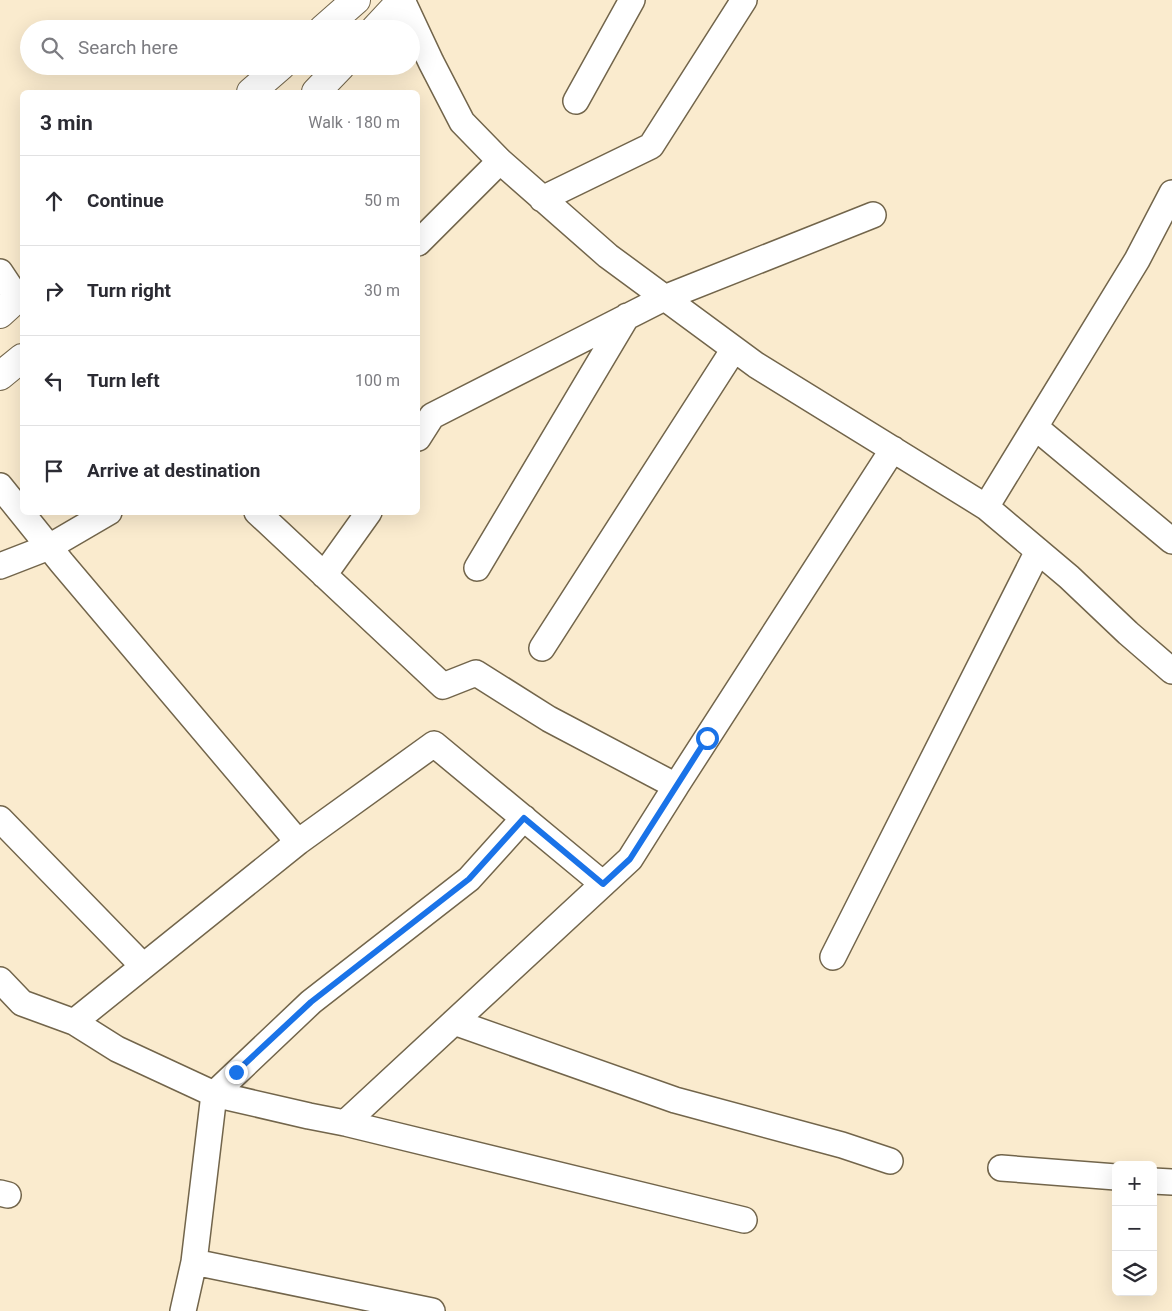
<!DOCTYPE html>
<meta charset="utf-8">
<style>
:root{--surface:#fff;--page:#f2f2f3;--text:#2b2b33;--muted:#7c7c81;--line:#e1e1e2}
body{margin:0;font-family:Roboto,sans-serif;background:var(--page);color:var(--text)}
.controls{position:absolute;right:15px;bottom:15px;display:grid;overflow:hidden;border-radius:8px;box-shadow:0 5px 20px #0002}
.controls button{width:45px;height:45px;display:grid;place-items:center;padding:0;border:0;border-bottom:1px solid var(--line);background:var(--surface);color:var(--text);font:25px sans-serif}
.stop{position:absolute;width:15px;height:15px;margin:-11px;border:4px solid #1a73e8;border-radius:50%;background:#fff}
.stop.end{background:#1a73e8;border-color:#fff;box-shadow:0 1px 5px #0008}
.list{margin:0;padding:0;list-style:none}
h2{display:flex;justify-content:space-between;align-items:center;height:65px;margin:0;padding:0 20px;font-size:21px}
h2 small{font-size:16px;font-weight:400;color:var(--muted)}
.list li{display:grid;grid-template-columns:32px 1fr auto;gap:15px;align-items:center;box-sizing:border-box;height:90px;padding:0 20px;border-top:1px solid var(--line)}
.list b{display:block;font-size:19px;white-space:nowrap}
.list em{font-size:16px;font-style:normal;color:var(--muted)}
.icon{flex:none;width:28px;height:28px;fill:none;stroke:currentColor;stroke-width:2;stroke-linecap:round;stroke-linejoin:round}
.map{position:relative;flex:none;width:1172px;height:1311px;overflow:hidden}
.search{position:absolute;background:var(--surface);box-shadow:0 5px 20px #0002;left:20px;top:20px;width:400px;height:55px;display:flex;align-items:center;gap:12px;box-sizing:border-box;padding:0 18px;border-radius:28px;color:var(--muted);font-size:19px}
.panel{position:absolute;background:var(--surface);box-shadow:0 5px 20px #0002;left:20px;top:90px;width:400px;height:425px;border-radius:8px}
.map>svg:first-child{display:block}
.lines{fill:none;stroke-linecap:round;stroke-linejoin:round}
.minor-casing{stroke:#72654b;stroke-width:28}
.secondary-casing{stroke:#72654b;stroke-width:30}
.minor{stroke:#fff;stroke-width:25}
.secondary{stroke:#fff;stroke-width:28}
.route{stroke:#1a73e8;stroke-width:6}
</style>
<div class="map">
<svg width="1172" height="1311" viewBox="0 0 1172 1311">
<rect width="100%" height="100%" fill="#faebce"/>
<g class="lines">
<defs>
<path id="minor" d="M402 0 431 62 462 122 500 161 608 256 756 365 986 507 1137 260 1172 193
M576 101 632 0
M542 199 651 146 744 0
M418 243 500 161
M0 272 18 299
M1035 427 1172 541
M418 438 432 416 664 298 873 215
M0 486 62 563 298 842 74 1022 117 1049 214 1094 311 1002 469 879 524 818
M986 507 1069 577 1128 633 1172 671
M257 512 443 686 476 673 549 719 676 786 893 449
M0 566 49 547 109 512
M477 568 627 316
M324 575 369 512
M542 648 734 349
M0 819 143 966
M298 842 434 744 603 884
M833 957 1038 551
M0 980 22 1003 74 1022
M454 1022 675 1100 842 1145 890 1161
M345 1123 630 859 676 786
M1001 1168 1116 1177
M1153 1181 1172 1182
M0 1193 8 1195
M194 1262 214 1094 309 1116 345 1123 744 1220
M183 1311 194 1262 432 1311"/>
<path id="secondary" d="M323 29 356 0
M375 29 402 0
M251 92 281 66
M316 92 341 66
M0 314 22 294
M0 376 22 358"/>
</defs>
<use href="#minor" class="minor-casing"/>
<use href="#secondary" class="secondary-casing"/>
<use href="#minor" class="minor"/>
<use href="#secondary" class="secondary"/>
</g>
<g class="lines">
<path class="route" d="M236 1072 311 1002 469 879 524 818 603 884 630 859 707 738"/>
</g>
</svg>
<div class="controls">
<button>+</button>
<button>−</button>
<button><svg class="icon" aria-label="layers" viewBox="0 0 24 24"><path d="M12 4l9 5-9 5-9-5zM3 14l9 5 9-5"/></svg></button>
</div>
<div class="stop" style="left:707px;top:738px"></div>
<div class="stop end" style="left:236px;top:1072px"></div>
<div class="search"><svg class="icon" aria-label="search" viewBox="0 0 24 24"><circle cx="10" cy="10" r="6"/><path d="M15 15l6 6"/></svg>Search here</div>
<section class="panel">
<h2>3 min<small>Walk · 180 m</small></h2>
<ul class="list">
<li><svg class="icon" aria-label="ahead" viewBox="0 0 24 24"><path d="M12 20V5M6 11l6-6 6 6"/></svg><div><b>Continue</b></div><em>50 m</em></li>
<li><svg class="icon" aria-label="right" viewBox="0 0 24 24"><path d="M7 20v-9h11M14 6l5 5-5 5"/></svg><div><b>Turn right</b></div><em>30 m</em></li>
<li><svg class="icon" aria-label="left" viewBox="0 0 24 24"><path d="M17 20v-9H6M10 6l-5 5 5 5"/></svg><div><b>Turn left</b></div><em>100 m</em></li>
<li><svg class="icon" aria-label="arrive" viewBox="0 0 24 24"><path d="M6 21V4h12l-3 4 3 4H6"/></svg><div><b>Arrive at destination</b></div></li>
</ul>
</section>
</div>
